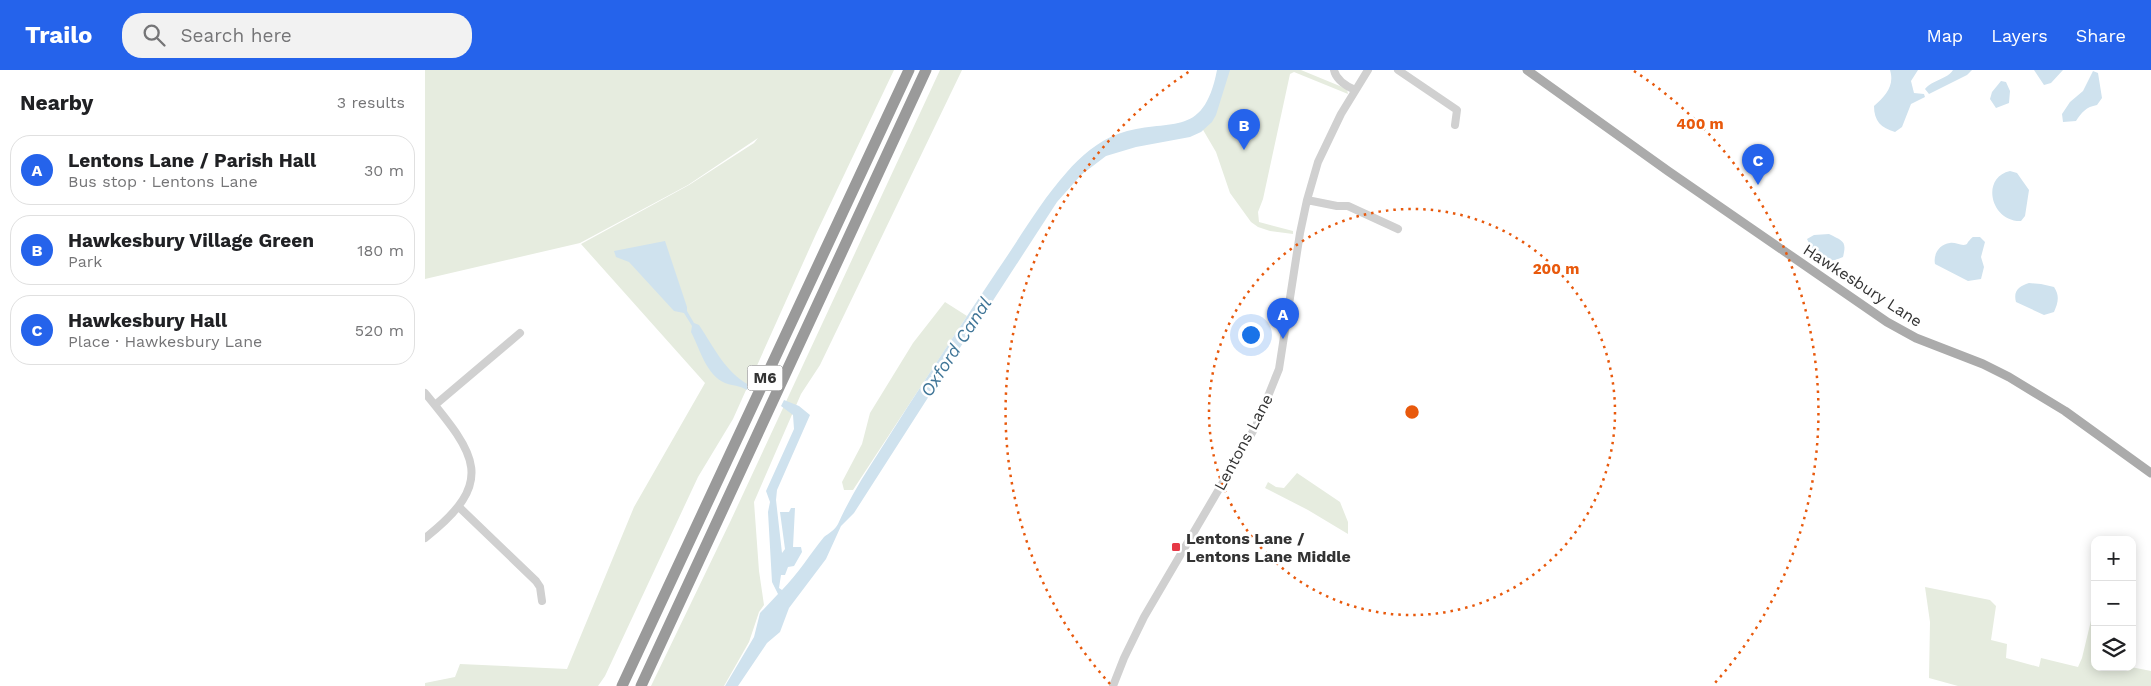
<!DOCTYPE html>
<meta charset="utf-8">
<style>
:root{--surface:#fff;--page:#f2f2f2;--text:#202124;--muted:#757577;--line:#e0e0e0;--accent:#2563eb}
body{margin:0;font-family:"Work Sans",sans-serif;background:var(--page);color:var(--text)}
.controls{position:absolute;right:15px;bottom:15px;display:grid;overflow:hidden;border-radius:10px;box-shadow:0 2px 12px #0003}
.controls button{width:45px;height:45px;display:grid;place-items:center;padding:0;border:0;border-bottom:1px solid var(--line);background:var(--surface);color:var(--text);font:25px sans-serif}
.you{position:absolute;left:825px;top:264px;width:18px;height:18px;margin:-12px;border:4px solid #fff;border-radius:50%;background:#1a73e8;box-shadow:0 0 0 8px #1a73e833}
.badge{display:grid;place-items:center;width:32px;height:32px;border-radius:50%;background:var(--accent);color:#fff;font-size:16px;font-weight:700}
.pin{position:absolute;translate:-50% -41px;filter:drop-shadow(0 1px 2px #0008)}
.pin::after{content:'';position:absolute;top:26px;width:18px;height:15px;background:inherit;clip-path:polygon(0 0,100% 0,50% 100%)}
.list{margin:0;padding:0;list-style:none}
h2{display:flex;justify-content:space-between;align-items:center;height:65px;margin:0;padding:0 20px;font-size:21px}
h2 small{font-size:16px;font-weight:400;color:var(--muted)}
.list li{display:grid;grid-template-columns:32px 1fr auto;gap:15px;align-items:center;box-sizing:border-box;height:70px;margin:0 10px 10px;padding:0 10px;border:1px solid var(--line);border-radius:20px}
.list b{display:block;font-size:19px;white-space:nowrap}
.list p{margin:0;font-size:16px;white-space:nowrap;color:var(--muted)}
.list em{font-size:16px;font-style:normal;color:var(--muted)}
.icon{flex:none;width:28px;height:28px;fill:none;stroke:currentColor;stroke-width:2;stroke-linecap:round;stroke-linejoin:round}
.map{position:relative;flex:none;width:1726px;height:616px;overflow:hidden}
header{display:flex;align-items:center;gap:30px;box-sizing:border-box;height:70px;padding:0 25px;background:var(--accent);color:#fff}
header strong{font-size:24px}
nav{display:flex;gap:28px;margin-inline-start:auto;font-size:18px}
.search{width:350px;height:45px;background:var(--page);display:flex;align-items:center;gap:12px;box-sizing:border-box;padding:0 18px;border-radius:20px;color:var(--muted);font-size:19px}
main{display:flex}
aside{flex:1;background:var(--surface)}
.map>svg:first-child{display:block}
.green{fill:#e6ecdf}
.water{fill:#cfe2ee}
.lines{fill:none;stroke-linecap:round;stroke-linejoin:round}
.minor{stroke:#d0d0d0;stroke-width:8}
.major{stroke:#ababab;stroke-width:9}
.highway{stroke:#9a9a9a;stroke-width:11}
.ring{fill:none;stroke:#e8590c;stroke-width:2.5;stroke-dasharray:2.5 5}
.poi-dot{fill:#e63946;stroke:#fff;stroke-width:2}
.labels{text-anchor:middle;stroke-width:5;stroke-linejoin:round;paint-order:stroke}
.shield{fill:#fff;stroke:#707070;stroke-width:1}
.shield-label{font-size:15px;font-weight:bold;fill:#333}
.street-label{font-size:16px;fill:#333;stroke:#fff}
.poi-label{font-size:16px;font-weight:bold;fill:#333;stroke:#fff;text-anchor:start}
.water-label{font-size:18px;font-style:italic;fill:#3f7597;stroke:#fff}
.centre{fill:#e8590c;stroke:#fff;stroke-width:2.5}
.ring-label{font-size:15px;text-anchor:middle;font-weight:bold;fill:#e8590c;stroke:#fff;stroke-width:5;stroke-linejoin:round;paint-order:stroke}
</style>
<header>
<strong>Trailo</strong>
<div class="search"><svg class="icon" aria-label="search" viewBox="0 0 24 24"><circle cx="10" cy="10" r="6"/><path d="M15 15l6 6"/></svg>Search here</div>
<nav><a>Map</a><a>Layers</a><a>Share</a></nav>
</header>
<main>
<aside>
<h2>Nearby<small>3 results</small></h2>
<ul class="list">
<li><span class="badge">A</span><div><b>Lentons Lane / Parish Hall</b><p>Bus stop · Lentons Lane</p></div><em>30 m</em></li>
<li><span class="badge">B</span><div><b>Hawkesbury Village Green</b><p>Park</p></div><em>180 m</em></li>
<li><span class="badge">C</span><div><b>Hawkesbury Hall</b><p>Place · Hawkesbury Lane</p></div><em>520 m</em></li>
</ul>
</aside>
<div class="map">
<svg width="1726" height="616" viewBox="0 0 1726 616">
<rect width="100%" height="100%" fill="#fff"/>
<path class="green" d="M0 0H469L391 164 308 349 273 407 180 606 173 616H0V613L30 607 35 594 142 599 209 437 280 313 156 174 264 115 329 73 333 68 263 115 155 173 0 209Z
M515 0H537L395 295 376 324 329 432 334 501 339 535 334 542 324 572 299 616H226L306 450Z
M798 0H876L922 19 923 24 869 2 865 4 838 129 833 142 834 152 868 161V164L845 161 833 157 826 152 805 123 791 82 774 53Z
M520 232 542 246 428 420H419L417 412 437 374 445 343 488 273Z
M872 403 915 432 923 452V464L883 440 840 418 843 412 851 417 859 418Z
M1500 517 1565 530 1571 536 1566 570 1582 574 1581 588 1614 597 1616 588 1653 597 1657 588 1670 534V597H1706L1726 601V616H1533L1504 608 1505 552Z"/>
<path class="water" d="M792 0H805L791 45 787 52 776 62 765 67 711 77 681 86 656 105 632 132 547 263 538 273 429 443 416 456 401 489 364 538 355 562 342 573 313 616H300L329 567 335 543 353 524 347 512 343 442 345 432 341 421 369 359 368 345 356 336 359 330 374 336 385 345 352 420 351 430 357 483 360 479 355 442H364L366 438H370L368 477H376L377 482 369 496 363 497 360 505H356L354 518 357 520C373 504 385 484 399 467 404 463 410 460 413 454 424 429 439 405 454 382 492 321 532 261 572 201 595 168 615 132 642 102 655 87 673 71 693 64 744 46 778 72 792 0Z
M1465 0H1493L1486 11 1489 23 1499 24 1500 27 1486 34 1477 57 1470 62C1456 58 1449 51 1449 36 1460 26 1470 16 1465 0Z
M1528 0H1547L1542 5 1504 24 1500 19C1507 10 1523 9 1528 0Z
M1609 0H1638L1626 13 1619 15Z
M1668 1 1673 3 1677 28 1672 35C1661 37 1657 42 1651 51L1638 52 1637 44 1645 32 1658 21Z
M1576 11 1581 12 1585 21 1584 33 1571 38 1565 29 1567 22Z
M1585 101 1592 103 1604 120 1600 146 1596 151C1566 152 1555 108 1585 101Z
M1404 164C1418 171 1422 171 1418 187 1399 196 1390 187 1382 169L1389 165Z
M1548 167H1555L1560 172 1556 187 1559 197 1556 209 1543 211 1510 194C1508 185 1514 174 1525 173 1531 172 1537 177 1542 174 1542 173 1547 167 1548 167Z
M240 171 262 237V241L269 253 274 255C288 276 301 303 324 315L322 320C314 315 308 316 300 313 281 305 275 279 266 262L267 256 259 243 249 241 204 192 191 187 189 181Z
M1604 213 1616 214 1629 217C1635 226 1633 233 1629 242L1619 245 1591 232C1588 221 1594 216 1604 213Z"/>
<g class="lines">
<path class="minor" d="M909 0C911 10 921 16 930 20
M973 0 1032 40 1030 55
M882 130 912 136H923L973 159
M0 323C50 384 73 411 0 468
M10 335 95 263
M34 437 111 511 115 517 117 531
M688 616 699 588 719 547 831 356 854 299 875 163 882 130 893 92 916 44 943 0"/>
<path class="major" d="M1102 0 1243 101 1462 252 1491 268 1558 294 1584 307 1640 341 1726 403"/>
<path class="highway" d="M197 616 484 0
M216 616 501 0"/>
</g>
<g class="ring">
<circle cx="987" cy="342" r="203"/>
<path d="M685 614A407 407 0 0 1 765 1M1209 1A407 407 0 0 1 1289 614"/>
</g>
<rect class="poi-dot" x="746" y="472" width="10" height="10" rx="2.5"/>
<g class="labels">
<rect class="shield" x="322.5" y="295.5" width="35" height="25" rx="4"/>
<g class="shield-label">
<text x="340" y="313">M6</text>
</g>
<g class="street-label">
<text transform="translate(1438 215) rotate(33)" y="6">Hawkesbury Lane</text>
<text transform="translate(818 372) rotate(-62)" y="6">Lentons Lane</text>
</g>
<g class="poi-label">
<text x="761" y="474">Lentons Lane /<tspan x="761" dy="18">Lentons Lane Middle</tspan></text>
</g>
<g class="water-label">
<text transform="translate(531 277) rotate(-57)" y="6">Oxford Canal</text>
</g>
</g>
<circle cx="987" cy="342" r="8" class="centre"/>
<g class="ring-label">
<text x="1275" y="59">400 m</text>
<text x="1131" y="204">200 m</text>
</g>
</svg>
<div class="controls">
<button>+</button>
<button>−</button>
<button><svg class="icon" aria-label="layers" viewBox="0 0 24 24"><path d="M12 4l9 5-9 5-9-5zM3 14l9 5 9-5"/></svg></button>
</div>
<div class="you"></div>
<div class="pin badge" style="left:858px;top:269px">A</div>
<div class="pin badge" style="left:819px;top:80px">B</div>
<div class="pin badge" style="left:1333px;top:115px">C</div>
</div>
</main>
